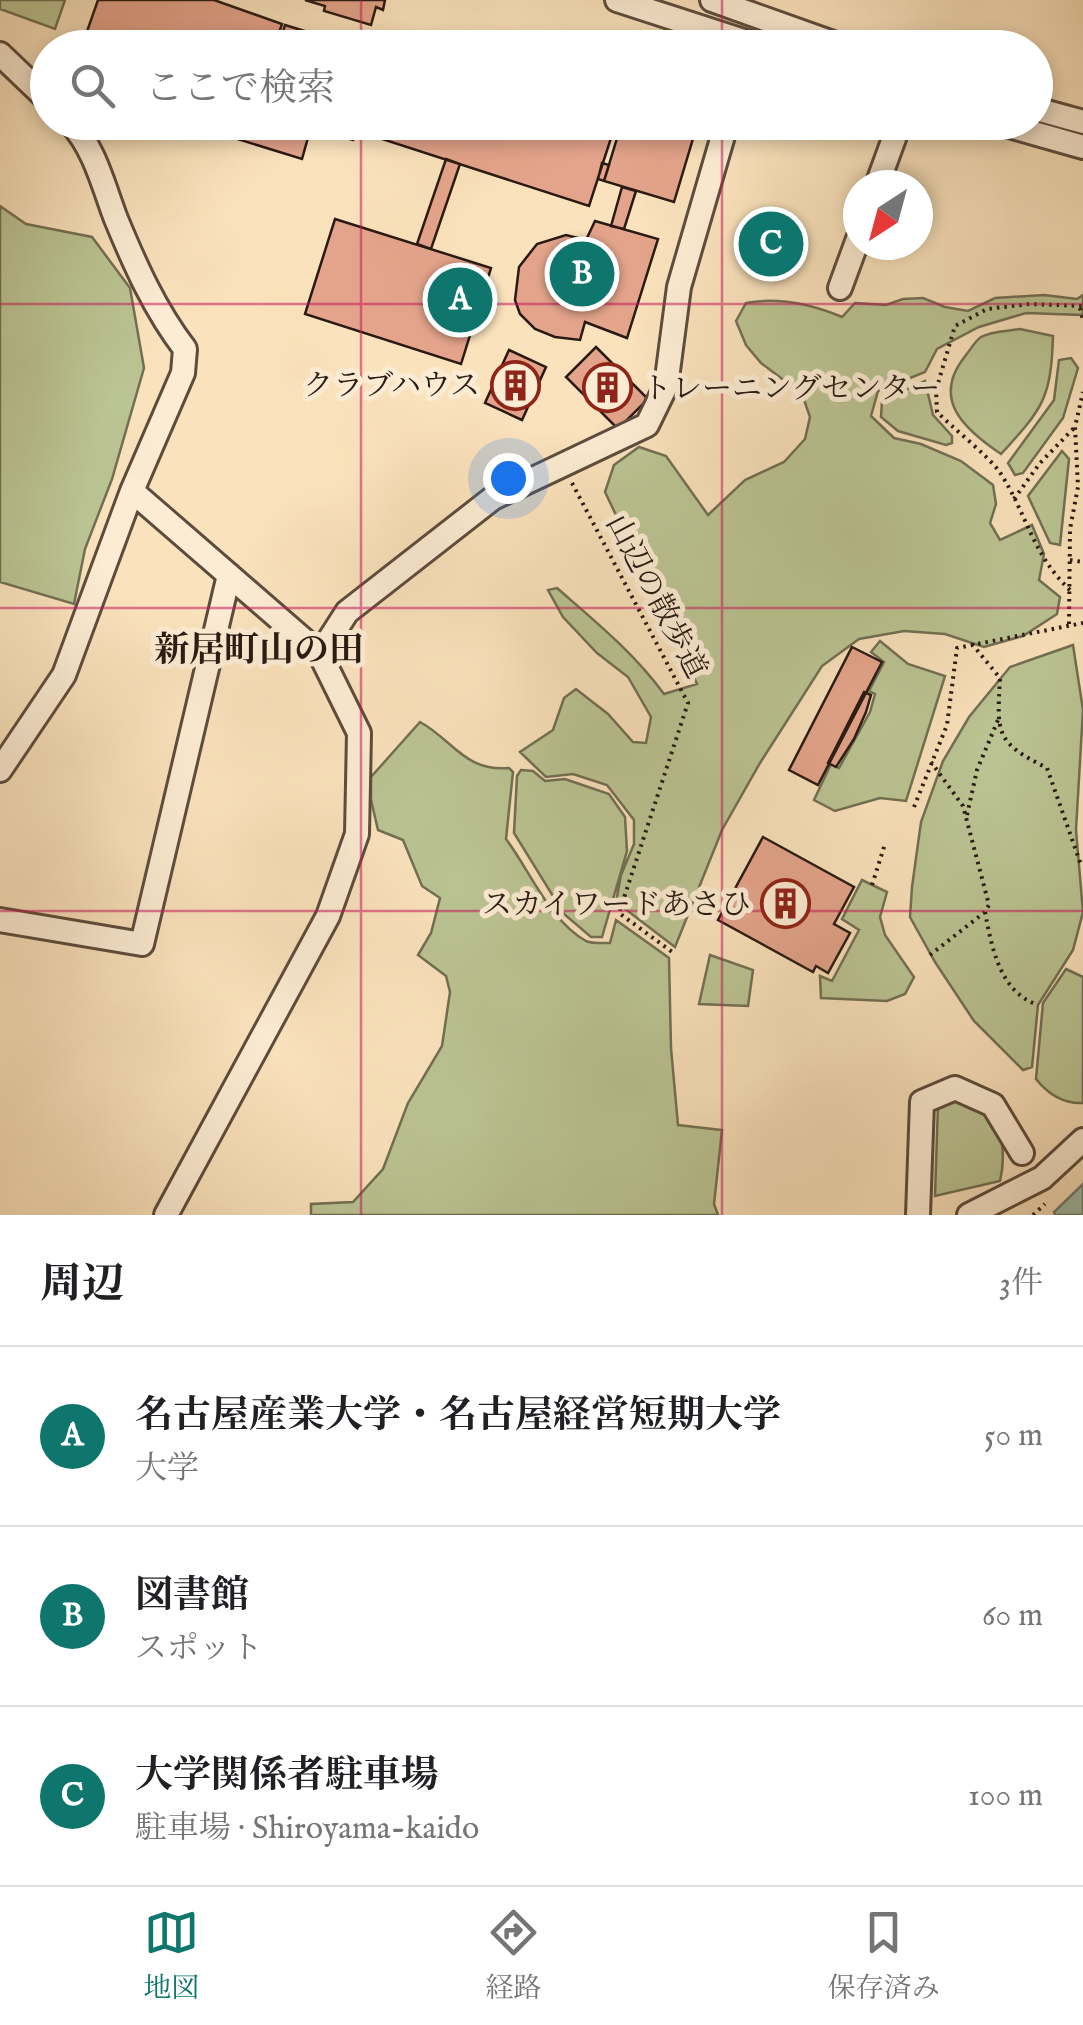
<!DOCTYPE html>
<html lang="ja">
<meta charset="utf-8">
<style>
:root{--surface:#fff;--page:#f6f6f6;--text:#202124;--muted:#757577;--line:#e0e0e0;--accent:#0f766e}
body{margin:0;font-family:"IM FELL English","Noto Serif JP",serif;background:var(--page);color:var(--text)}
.compass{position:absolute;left:843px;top:170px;width:90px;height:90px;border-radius:50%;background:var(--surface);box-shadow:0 5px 15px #0003;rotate:216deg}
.you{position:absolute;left:508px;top:478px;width:35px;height:35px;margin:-25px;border:8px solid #fff;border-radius:50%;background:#1a73e8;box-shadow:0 0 0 15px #1a73e833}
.badge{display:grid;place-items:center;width:65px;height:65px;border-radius:50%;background:var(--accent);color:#fff;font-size:32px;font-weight:700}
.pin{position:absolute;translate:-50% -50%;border:5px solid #fff;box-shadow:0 2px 10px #0006}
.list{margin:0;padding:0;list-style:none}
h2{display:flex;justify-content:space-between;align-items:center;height:130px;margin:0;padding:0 40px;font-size:42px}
h2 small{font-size:32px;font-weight:400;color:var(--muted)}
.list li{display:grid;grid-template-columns:65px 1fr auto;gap:30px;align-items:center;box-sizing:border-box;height:180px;padding:0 40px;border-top:2px solid var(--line)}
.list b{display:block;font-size:38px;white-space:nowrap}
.list p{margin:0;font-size:32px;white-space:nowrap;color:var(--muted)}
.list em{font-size:32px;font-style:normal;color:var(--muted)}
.icon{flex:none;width:55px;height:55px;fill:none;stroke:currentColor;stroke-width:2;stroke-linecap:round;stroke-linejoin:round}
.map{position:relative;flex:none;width:1083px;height:1215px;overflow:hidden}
.search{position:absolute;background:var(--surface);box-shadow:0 5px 15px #0003;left:30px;right:30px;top:30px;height:110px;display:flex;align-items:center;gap:25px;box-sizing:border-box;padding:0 35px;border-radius:55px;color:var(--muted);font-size:38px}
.sheet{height:670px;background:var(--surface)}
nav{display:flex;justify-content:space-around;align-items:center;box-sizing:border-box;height:140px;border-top:2px solid var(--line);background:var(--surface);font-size:28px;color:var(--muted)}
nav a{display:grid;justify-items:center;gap:5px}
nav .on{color:var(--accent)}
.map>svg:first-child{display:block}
.green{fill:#bbc493;stroke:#726f53;stroke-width:2.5}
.water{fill:#9ebeae;stroke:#6f7c70;stroke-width:2.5}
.building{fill:#e4a48b;stroke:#291a13;stroke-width:2.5}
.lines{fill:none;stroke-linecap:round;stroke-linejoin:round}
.minor-casing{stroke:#5d4c3d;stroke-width:28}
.path{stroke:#291a13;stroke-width:4;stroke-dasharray:2.5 5;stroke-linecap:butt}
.minor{stroke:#fcecd3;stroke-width:22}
.grid{fill:none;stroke:#c2185b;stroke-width:2.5;stroke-opacity:0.55}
.labels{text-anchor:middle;stroke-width:10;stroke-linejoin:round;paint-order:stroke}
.poi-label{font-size:30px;fill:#291a13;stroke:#fcecd3;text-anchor:end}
.street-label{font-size:30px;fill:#291a13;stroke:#fcecd3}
.quarter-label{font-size:35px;font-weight:bold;fill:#291a13;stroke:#fcecd3}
</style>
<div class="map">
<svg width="1083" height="1215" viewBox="0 0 1083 1215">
<rect width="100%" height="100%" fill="#fae2bc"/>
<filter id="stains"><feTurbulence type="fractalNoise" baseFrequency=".002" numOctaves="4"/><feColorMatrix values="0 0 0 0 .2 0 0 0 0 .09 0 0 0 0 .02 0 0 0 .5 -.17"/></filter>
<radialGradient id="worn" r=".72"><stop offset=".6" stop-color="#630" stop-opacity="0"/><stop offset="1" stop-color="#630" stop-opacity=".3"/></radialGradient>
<path class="green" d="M0 0H65L55 29 0 9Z
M0 206 26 224 92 237 130 288 144 368 112 479 85 549 74 604 0 582Z
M1044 295 1077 299 1083 295V315L1026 313 979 327 937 349 925 372 878 391 871 416 894 438 921 444 961 461 993 485 996 504 990 523 1000 540 1032 525 1044 554 1039 580 1060 597 1057 614 1023 636 984 647 945 634 904 631 859 639 822 666 760 763 722 830 675 947 616 902 621 875 634 844V820L607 785 573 774 546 777 520 752 553 730 564 698 576 689 608 714 633 742 646 743 651 717 628 677 597 653 563 617 548 590 557 588C596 622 634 653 664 694L697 684 605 492 614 465 639 447 666 456 708 515 745 480 784 462 805 439 810 417 802 394 761 363 746 345 736 321 746 303C778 297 813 305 842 317L855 303 886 305 903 299 923 298 945 307 968 311 995 298Z
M1020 329 1053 336C1051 399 1043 408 1001 454 964 429 930 399 966 355 970 350 976 340 981 337 991 331 1009 331 1020 329Z
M1071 358 1078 368 1063 418 1023 473 1015 475 1008 463 1054 400 1059 360Z
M925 381 933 415 952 436V443L946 445 898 431 881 417 882 401Z
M1062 451 1069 459 1060 545 1050 543 1028 496Z
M880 641 908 664 945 676 906 801 880 798 835 811 814 800 831 764 839 768 870 712 875 694 869 691 884 662 871 652Z
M1073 645 1083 710 1076 830 1083 912 1073 950 1038 1005 1032 1067 1023 1070 974 1021 935 962 910 917 912 887 921 822 943 761 969 717 1010 667Z
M420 722C453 740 465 772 509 768L513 772 506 839C530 871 550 921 586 941 593 944 603 943 610 943L616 920 669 958 671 1048 678 1125 722 1130 714 1204 718 1215H311V1204L353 1202 383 1169 408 1103 442 1046 450 992 446 976 418 955 431 933 440 898 422 886 403 840 378 830 371 800V777Z
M521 770 533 771 545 781 565 779 609 794 625 817 627 851 602 937H591L564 914 514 833 517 776Z
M862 880 887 892 880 917 885 935 914 977 905 994 887 1001 821 998 820 976 832 981 859 930 842 919Z
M710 955 753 970 748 1006 699 1004Z
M1066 969 1083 977V1103C1063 1104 1048 1094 1036 1079L1043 1003Z
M954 1100C963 1103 978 1105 986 1111 1005 1126 1005 1160 1000 1181L935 1196 938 1104Z"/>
<path class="water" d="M1083 1184V1215H1055L1054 1212Z"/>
<path class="building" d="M98 0H214L282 24 274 48H106L84 40Z
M305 0H385L383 10 376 7 371 25 324 11 325 6Z
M285 25 360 48H278Z
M219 122H358L353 140 311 127 302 159 215 132Z
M358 122H387L384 131Z
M387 122H574L612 135 589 206 382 139Z
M622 122H698L674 202 604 181Z
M446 159 460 164 431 249 417 244Z
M602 163 609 165 604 181 598 179Z
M622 187 636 191 624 229 611 226Z
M335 219 491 268 461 364 305 314Z
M595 221 658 239 627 338 585 322 580 340 555 337 535 329 520 314 515 300 519 267 537 244 566 235 586 240Z
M596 347 648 399 618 429 566 377Z
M509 350 546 367 522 420 485 403Z
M852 647 882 662 818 785 789 770Z
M864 692 871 695 866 712 854 739 836 767 828 763Z
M763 837 854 887 834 924 850 933 828 973 816 966 813 972 718 920Z"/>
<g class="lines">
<defs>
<path id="minor" d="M617 0 765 48
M712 0 847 48
M0 54 48 100
M1036 109 1083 122
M995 122 1083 147
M877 185 900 122
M840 288 858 239
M132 491 320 654 359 733 357 834 328 916 166 1215
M320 654 347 612 493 498 647 425 666 386 679 287 727 122
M0 770 64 675 132 491 183 373 185 349C155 310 135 265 116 219 103 185 95 149 70 122
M0 920 142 944 229 575
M918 1215 922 1102 955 1088 993 1105 1022 1153
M969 1215 1042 1178 1083 1140"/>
</defs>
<use href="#minor" class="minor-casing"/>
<path class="path" d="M1080 308 1083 320
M572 483 688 703 619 913 675 954
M1014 499 1040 463 1075 427
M1070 560 1083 562
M1070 590C1031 553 1027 513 999 471 986 454 954 429 937 412L936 390 955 326 987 309 1030 304 1083 306
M1069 624 1070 529 1078 487 1075 427 1083 392
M972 644 1000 678C997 734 995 742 1047 768L1081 865
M914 807 947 725 957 648 1083 623
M967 815 977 770 998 720
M872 885 885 844
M985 912C992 949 1000 992 1038 1005
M930 955 985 912 989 905 963 806 931 762
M1033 1215 1045 1204"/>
<use href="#minor" class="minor"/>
</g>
<path class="grid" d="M361 0V48M722 0V48M361 122V1215M722 122V1215M0 304H1083M0 608H1083M0 911H1083"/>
<defs>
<symbol id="building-ring" viewBox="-11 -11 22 22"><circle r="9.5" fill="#fcecd3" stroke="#8f2418" stroke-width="1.5"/><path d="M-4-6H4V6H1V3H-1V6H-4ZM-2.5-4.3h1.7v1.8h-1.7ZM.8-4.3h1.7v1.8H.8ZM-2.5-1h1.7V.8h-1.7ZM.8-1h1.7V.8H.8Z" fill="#8f2418"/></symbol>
</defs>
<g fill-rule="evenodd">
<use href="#building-ring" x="488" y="358" width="55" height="55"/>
<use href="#building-ring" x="580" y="360" width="55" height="55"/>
<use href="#building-ring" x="758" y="876" width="55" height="55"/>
</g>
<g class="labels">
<g class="poi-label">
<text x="480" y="395">クラブハウス</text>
<text x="642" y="398" text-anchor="start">トレーニングセンター</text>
<text x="751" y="914">スカイワードあさひ</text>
</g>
<g class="street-label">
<text transform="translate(657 596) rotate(62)" y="10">山辺の散歩道</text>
</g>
<g class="quarter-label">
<text x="259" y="661">新居町山の田</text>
</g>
</g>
<rect width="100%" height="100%" filter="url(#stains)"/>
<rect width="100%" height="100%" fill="url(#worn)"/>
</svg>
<svg class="compass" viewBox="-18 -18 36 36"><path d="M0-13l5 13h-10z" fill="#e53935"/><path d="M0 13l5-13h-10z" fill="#757577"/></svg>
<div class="you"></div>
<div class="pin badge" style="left:460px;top:300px">A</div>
<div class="pin badge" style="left:582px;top:274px">B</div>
<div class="pin badge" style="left:771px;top:244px">C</div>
<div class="search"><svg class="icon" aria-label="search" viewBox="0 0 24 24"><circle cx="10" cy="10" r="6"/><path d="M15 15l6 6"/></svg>ここで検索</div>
</div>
<section class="sheet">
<h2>周辺<small>3件</small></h2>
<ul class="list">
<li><span class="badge">A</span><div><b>名古屋産業大学・名古屋経営短期大学</b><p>大学</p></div><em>50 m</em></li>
<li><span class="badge">B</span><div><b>図書館</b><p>スポット</p></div><em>60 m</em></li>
<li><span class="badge">C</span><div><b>大学関係者駐車場</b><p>駐車場 · Shiroyama-kaido</p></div><em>100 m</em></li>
</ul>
</section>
<nav>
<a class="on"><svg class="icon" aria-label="map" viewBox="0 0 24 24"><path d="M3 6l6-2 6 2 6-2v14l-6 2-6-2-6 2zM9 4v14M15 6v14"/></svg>地図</a>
<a><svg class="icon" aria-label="directions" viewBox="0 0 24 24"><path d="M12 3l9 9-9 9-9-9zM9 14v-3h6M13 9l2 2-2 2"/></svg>経路</a>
<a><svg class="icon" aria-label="saved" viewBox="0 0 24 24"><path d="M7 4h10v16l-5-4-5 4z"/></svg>保存済み</a>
</nav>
